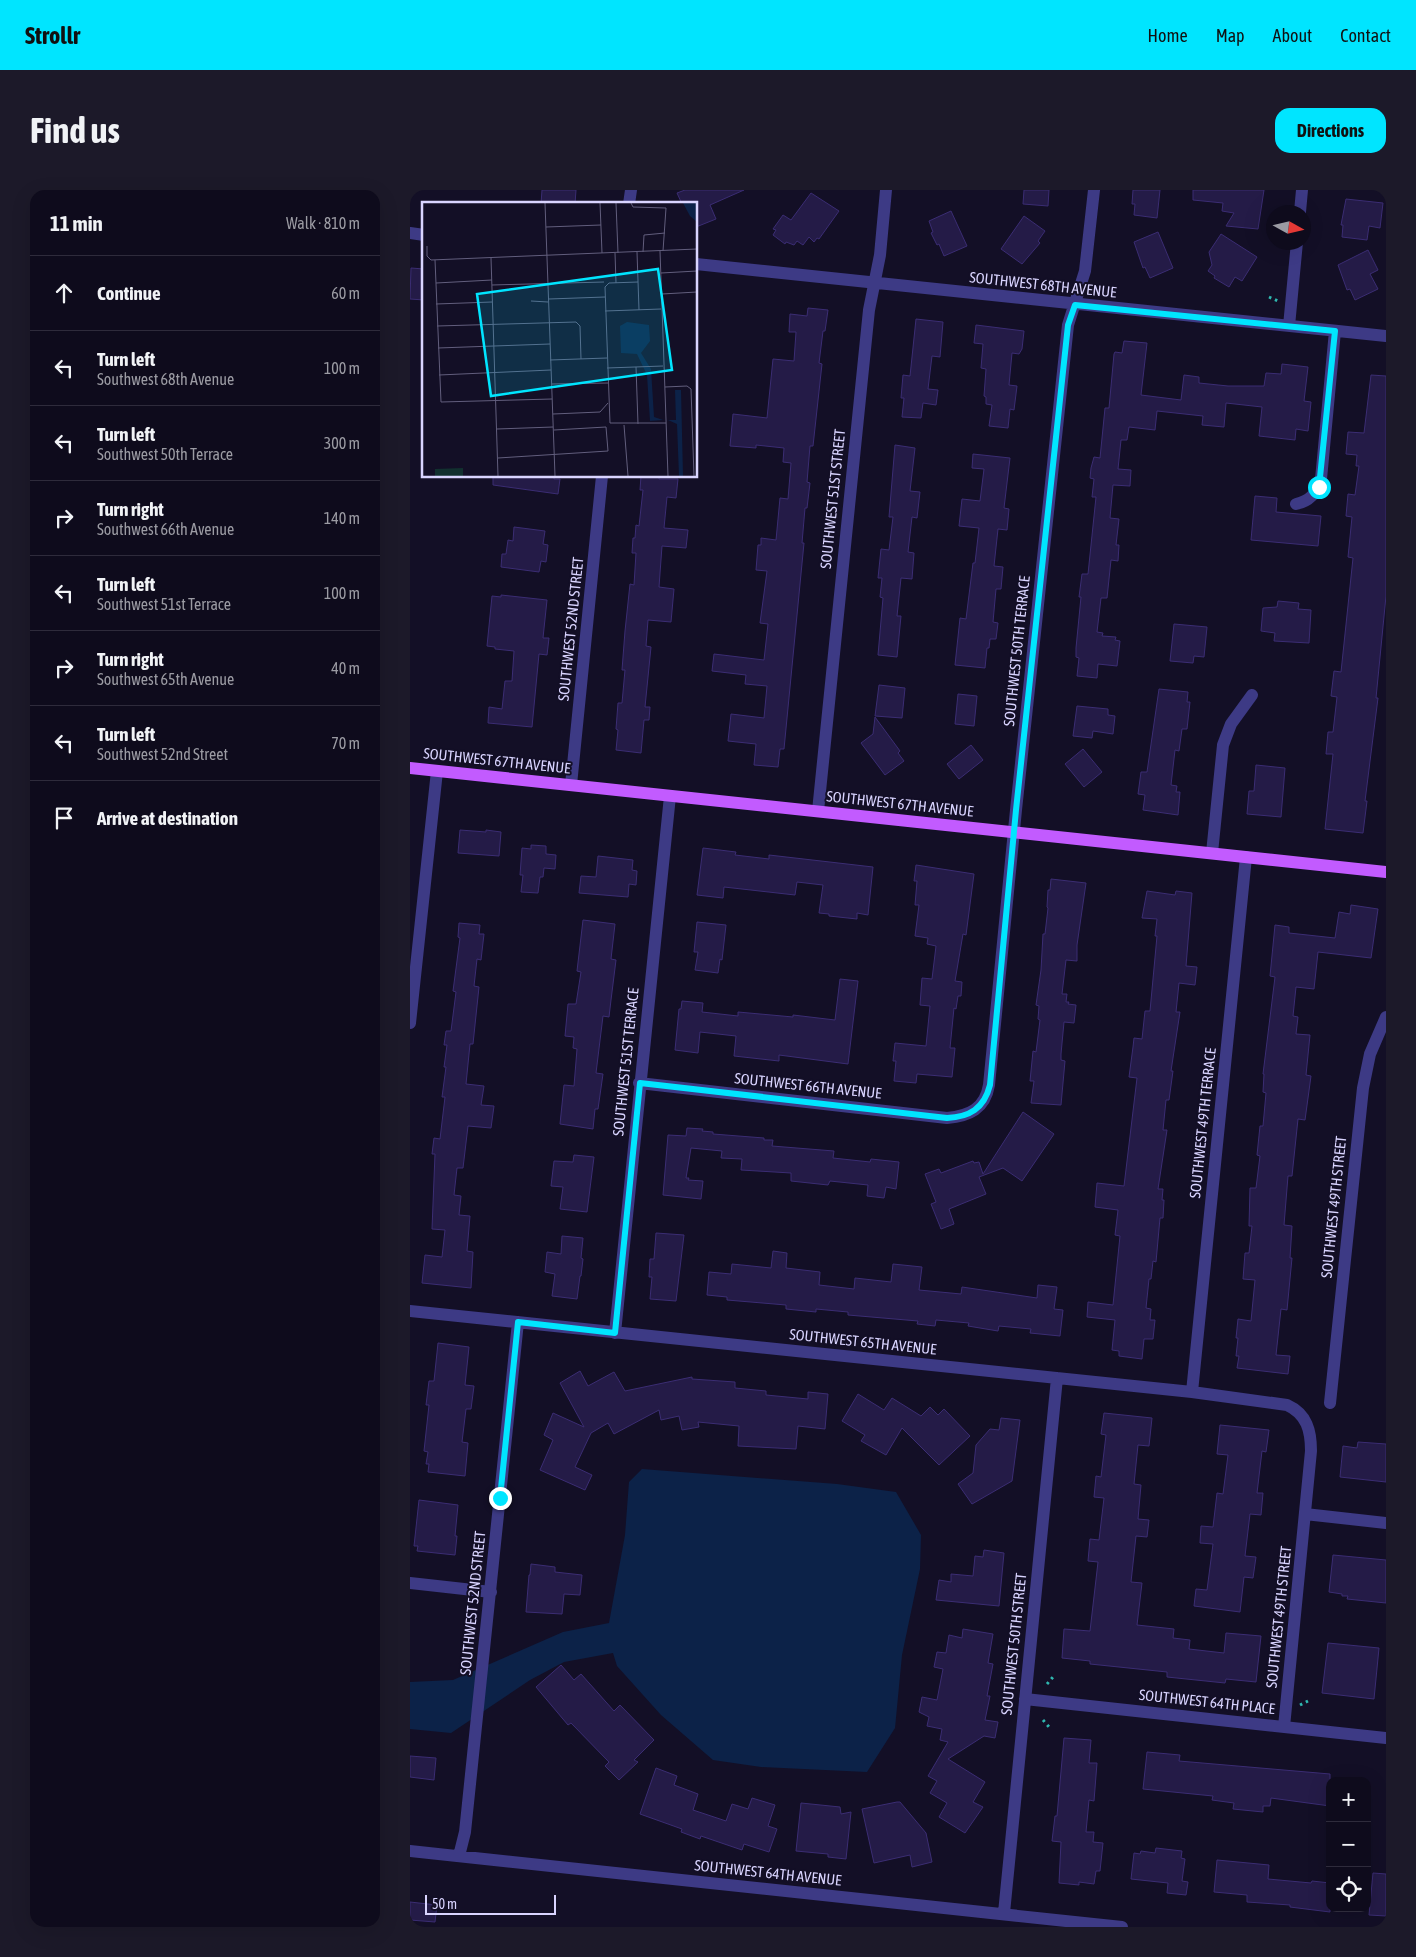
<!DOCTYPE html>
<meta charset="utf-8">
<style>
:root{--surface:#0e0b1c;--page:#1c1929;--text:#f1f3f6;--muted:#9b9ba3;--line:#2e2b3b;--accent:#00e5ff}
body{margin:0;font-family:"Asap Condensed",sans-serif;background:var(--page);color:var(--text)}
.controls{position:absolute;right:15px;bottom:15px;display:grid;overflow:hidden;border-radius:10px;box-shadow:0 5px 20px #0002}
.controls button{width:45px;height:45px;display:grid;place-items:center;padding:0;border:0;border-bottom:1px solid var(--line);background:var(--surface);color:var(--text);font:25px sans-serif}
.compass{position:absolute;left:856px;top:15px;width:45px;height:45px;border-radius:50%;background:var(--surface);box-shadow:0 5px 20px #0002;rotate:98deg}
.scale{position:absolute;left:15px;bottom:12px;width:131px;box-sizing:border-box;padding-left:5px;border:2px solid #d9d4ff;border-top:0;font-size:14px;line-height:18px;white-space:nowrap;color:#d9d4ff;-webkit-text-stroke:4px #130f26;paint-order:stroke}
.stop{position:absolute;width:15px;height:15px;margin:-11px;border:4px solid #00e5ff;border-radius:50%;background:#fff}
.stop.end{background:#00e5ff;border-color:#fff;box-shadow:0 1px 5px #0008}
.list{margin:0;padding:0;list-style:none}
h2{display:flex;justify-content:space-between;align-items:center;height:65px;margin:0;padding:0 20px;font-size:21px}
h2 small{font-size:16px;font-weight:400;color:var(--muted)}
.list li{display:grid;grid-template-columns:32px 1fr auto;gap:15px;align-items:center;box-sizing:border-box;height:75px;padding:0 20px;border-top:1px solid var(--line)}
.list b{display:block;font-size:19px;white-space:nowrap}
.list p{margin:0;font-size:16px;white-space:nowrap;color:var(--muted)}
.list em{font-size:16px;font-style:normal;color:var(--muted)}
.icon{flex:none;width:28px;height:28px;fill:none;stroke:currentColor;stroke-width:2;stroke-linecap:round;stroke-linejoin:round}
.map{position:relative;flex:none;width:976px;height:1737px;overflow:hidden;border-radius:15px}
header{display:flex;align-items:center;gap:30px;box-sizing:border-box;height:70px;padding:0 25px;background:var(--accent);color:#111}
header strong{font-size:24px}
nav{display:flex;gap:28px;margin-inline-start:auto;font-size:18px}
.intro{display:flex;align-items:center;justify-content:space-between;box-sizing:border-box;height:120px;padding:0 30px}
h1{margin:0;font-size:35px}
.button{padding:12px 22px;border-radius:15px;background:var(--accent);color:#111;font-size:18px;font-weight:700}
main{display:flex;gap:30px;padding:0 30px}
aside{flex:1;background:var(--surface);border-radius:15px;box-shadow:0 5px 20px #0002}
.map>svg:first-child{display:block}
.water{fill:#0c2248}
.building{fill:#241b47;stroke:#3b2d73}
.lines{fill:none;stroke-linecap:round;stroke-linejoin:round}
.path{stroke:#2fb8b0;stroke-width:3;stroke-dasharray:2.5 4;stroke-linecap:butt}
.minor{stroke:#3d3a85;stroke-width:12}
.major{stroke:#c25bff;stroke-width:12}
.route{stroke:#00e5ff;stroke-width:6}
.labels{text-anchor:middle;stroke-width:4;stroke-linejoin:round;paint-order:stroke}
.street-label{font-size:15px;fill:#d9d4ff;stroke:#130f26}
.inset-road{fill:none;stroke:#625e7d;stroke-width:1}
.view{fill:#00e5ff;fill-opacity:0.15;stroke:#00e5ff;stroke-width:2.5}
.inset-edge{fill:none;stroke:#d9d4ff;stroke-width:2.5}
</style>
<header>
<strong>Strollr</strong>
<nav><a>Home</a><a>Map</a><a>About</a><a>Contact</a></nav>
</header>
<div class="intro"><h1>Find us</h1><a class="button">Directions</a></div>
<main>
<aside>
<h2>11 min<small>Walk · 810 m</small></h2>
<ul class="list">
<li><svg class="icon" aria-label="ahead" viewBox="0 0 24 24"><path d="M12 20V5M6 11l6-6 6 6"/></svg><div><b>Continue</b></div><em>60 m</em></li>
<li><svg class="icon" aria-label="left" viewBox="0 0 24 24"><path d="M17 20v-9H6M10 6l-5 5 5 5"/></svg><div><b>Turn left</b><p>Southwest 68th Avenue</p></div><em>100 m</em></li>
<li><svg class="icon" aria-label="left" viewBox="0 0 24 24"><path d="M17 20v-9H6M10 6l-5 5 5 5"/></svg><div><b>Turn left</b><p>Southwest 50th Terrace</p></div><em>300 m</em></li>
<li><svg class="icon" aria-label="right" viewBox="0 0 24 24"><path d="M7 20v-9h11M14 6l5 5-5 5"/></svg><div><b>Turn right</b><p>Southwest 66th Avenue</p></div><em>140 m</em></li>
<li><svg class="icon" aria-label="left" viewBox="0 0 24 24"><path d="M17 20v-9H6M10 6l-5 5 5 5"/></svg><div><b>Turn left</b><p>Southwest 51st Terrace</p></div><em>100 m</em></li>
<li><svg class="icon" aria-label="right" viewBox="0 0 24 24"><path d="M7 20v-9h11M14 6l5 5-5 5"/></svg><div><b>Turn right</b><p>Southwest 65th Avenue</p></div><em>40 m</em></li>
<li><svg class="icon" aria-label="left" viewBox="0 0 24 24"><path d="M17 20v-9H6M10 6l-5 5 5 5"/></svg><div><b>Turn left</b><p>Southwest 52nd Street</p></div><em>70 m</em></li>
<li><svg class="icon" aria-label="arrive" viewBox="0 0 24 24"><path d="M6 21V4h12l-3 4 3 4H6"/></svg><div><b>Arrive at destination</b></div></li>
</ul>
</aside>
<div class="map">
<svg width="976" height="1737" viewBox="0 0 976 1737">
<rect width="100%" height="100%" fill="#130f26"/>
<path class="water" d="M232 1279 427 1294 486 1302 511 1345 510 1379 492 1465 485 1538 457 1582 351 1577 303 1570 251 1525 207 1476 203 1463 154 1472 120 1490 41 1543 0 1539V1492L43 1490 153 1442 199 1433 215 1345 219 1292Z"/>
<path class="building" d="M132 0H166L165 14H131Z
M275 0H334L300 15 306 29 286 37V14H272L267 3Z
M614 0H639L638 16 613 14Z
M723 0H750L747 28 724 25 725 14H722Z
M783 0H854L848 39 816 36 824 23 812 21 813 13 783 10Z
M401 3 429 21 409 49 407 48 404 52 399 47 393 55 387 51 384 55 376 52 375 54 363 45 366 40 363 39 373 25 381 30Z
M936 9 973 13 970 38 959 36 957 50 932 47 933 35H931Z
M541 21 557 56 534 66 529 54 527 55 521 43 523 42 519 31Z
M614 26 635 41 628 51 630 53 612 74 591 59Z
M748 42 763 78 740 88 735 77 733 78 724 52Z
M811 44 847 67 832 91 825 87 819 97 804 88 805 86 798 81 802 75 799 62Z
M958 60 968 80 960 84 968 99 945 110 940 99 937 100 928 75Z
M1 78 14 79V110L0 109Z
M398 118 418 120 415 141H413L409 173 412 174 403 256H400L397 292 400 293 397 318H395L392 353H394L374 559H370L368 577 344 575 346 554 318 551 321 524 354 528 357 496 335 494 336 485 302 481 304 464 354 470 358 434 350 433 357 381 346 380 348 355H351V348L366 350 370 308 378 309 381 273 373 272 374 258 346 255V258L320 256 323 224 357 228 363 169 384 171 386 142H379L380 124 397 126Z
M506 129 533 132 530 167 522 166 518 199 528 200 526 215 513 213 511 228 492 227 494 208H491L493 185 500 186Z
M566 135 614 141 612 159 609 164 602 163 599 195 607 196 604 220 600 219 598 238 579 236 582 215 576 214V207L574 206 576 179 571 178 573 154 564 153Z
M714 151 737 153 731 205 771 210 774 185 789 187V193L818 196H854L856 183 871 184 872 174 898 177 894 211 901 212 898 241 886 239 885 250 849 246 852 217 816 213 814 237 792 235 793 226 747 221 745 240 719 237 717 250H711L708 279 721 280 720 296 703 295 700 328 709 329 706 355H709L708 371 701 370 697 408H691L687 442 693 443 692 446 706 447 705 450 710 451 707 476 688 474 687 488 667 486 669 468 666 467V458L671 407H669L672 384H678L686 307H682L684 289 680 288 681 278 684 267 690 268 695 218H699L704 164 705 162 712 163Z
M961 185 976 186V406L966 508H968L955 611H957L953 643 915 639 923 564H916L918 542H923L927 507 921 506 924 481 931 482 943 368 938 367 942 327 936 326 938 304 945 305 949 276H946L947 265 936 264 938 242 954 243Z
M485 255 505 258 500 301 510 302 507 328 502 327 498 362 504 363 502 389 491 388 487 426H491L487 467 468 465 473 408 470 407 472 388H468L471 359 479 360 483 327H479Z
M563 264 600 268 594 318 599 319 597 340 588 339 584 376 593 377 591 399H586L583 432 588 433 586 449H580L579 458H577L575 478 545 475 550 428 556 429 563 373H565L569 338 549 336 552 309 570 311 574 279 562 278Z
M83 286H144V289H150L148 304 83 295Z
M231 286H249V289H268L266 308 257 307 254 338 278 340 276 358 252 356 249 397 264 399 261 432 238 430 236 456 241 457 235 517H240L239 530H234L231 563 206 560 208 540 206 539 208 513H212L215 480H212L215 441 220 394 224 395 226 363H222L223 348H225L226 335 229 336 233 300H230Z
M845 306 867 308 866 322 911 326 908 356 841 350Z
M104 337 135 341 133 354 138 355 136 372 131 371 129 382 91 377 92 364H96L98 350 103 351Z
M91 405 137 410 133 448H139L137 465 129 464 122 537 78 533 79 517 92 519 95 491H102L104 461 85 459V457L77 456 82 406 91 407Z
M868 411 889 413 888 419 901 420 899 453 864 451 865 443 851 441 853 418 867 417Z
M764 434 797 437 794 467 784 466 783 473 760 471Z
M469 495 495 498 492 528 465 526Z
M749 499 778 502 777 512H780L777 539H772L769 561 765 560 761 595 767 596 766 602H770L768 625 733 620 735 605 728 604 731 582H737Z
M548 504 567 506 564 536 545 534Z
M667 516 698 519V525L705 526 703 544 683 541 682 548 663 546Z
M465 527 490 561 488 563 494 571 475 585 451 553 463 544Z
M561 555 573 570 549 589 537 574Z
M673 559 692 582 674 597 655 574Z
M846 575 875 578 871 627 837 624 839 601H844Z
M50 640 76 642V640L91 642 89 666 48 663Z
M121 655 136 656V664L146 665 145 679 134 678 133 687H130L128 703 111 702 113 685H110L112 658 121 659Z
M293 658 326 662 325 665 359 669V665L463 677 458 725 447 723V729L419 726V724L409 723 413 695 387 692 385 705 314 697 313 708 287 705Z
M188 666 223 670 222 680 227 681 226 695 219 694 218 707 169 703 171 686 186 687Z
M506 675 564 684 556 745 553 744 545 791 552 792 551 806H548L546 819 544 818 540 858H545L542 887 507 884 506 893 484 891 486 871H483L485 853 516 856 520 816 510 815 512 788 522 789 526 756 517 754 518 748 505 746 509 715H505L507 691H504Z
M641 689 676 693 667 755V771L656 770 652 804H657L656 812H659L658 814 666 815 664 833 654 832 651 864V870L655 871 651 915 621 913 624 891H620L623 861 626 862 630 830 628 829 629 816 626 815 631 780 633 744H635L638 718 637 717 638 700H640Z
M737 701 765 705 766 701 782 703 776 776 787 777 785 795 769 793 766 822H770L761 881H763L759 910H756L753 940H757L748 999H753L752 1010H754L753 1028H750L746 1072 743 1071 741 1089H739L736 1118 741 1119 740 1130H745L743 1149H734L732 1169 709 1166V1161L702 1160 705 1130 677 1127 678 1112 703 1115 710 1046 705 1045 708 1020 685 1017 687 993 714 996 727 888 719 887 723 857 724 848 732 849 735 821H740L747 746H745L747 729 732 728Z
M941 715 968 719 961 768 908 762 904 799 886 797 883 826 888 827 886 844 900 845 896 885 901 886 895 930 888 929 882 986H878L874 1035 882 1036 880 1068H882L877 1120 871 1119 866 1165 880 1166 878 1184 827 1178 829 1166H826L828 1148H826L828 1129 841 1131 845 1090 833 1089 835 1063H839L842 1036H839L840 998H846L850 966 847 965 850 936H853L856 903 853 902 854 884H853L865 787 860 786 865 735 879 737V743L925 748 929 722 940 724Z
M173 730 205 734 201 769 206 770 201 810 199 827 193 826 186 883 193 884 188 919H185L183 939 150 934 154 895 164 896 167 859 163 858 164 847 155 846 158 814H166L171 782 167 781Z
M287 732 316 735 312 770 310 769 308 783 285 780 288 762H284Z
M49 733 70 735 69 744H74L71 770 67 769 64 796 69 797 63 854H60L56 894 74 896 71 915 84 916 81 938 58 936 53 978H47L44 1005 51 1006 49 1025 60 1026 57 1061 63 1062 61 1098 12 1093 15 1065 32 1067 35 1040 22 1039 25 964H22L24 948 30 949 35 907H32L36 877H34L37 855H34L36 841H41L46 802 43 801 50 748 48 747Z
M430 789 448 791 438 874 369 865V871L324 866 326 846 290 842 288 863 265 860 269 819H271L272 811 293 813 292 822 328 826V822L383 827V825L425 830Z
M613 922 644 944 612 991 593 978 569 987 576 1004 539 1019 544 1034 531 1039 521 1014 526 1012 515 984 529 979 531 983 563 971 564 973 569 972 573 984Z
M277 938 293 939 292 941 303 942V944L354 948V950H363L362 956 424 961 423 968 460 972 461 969 489 972 486 999 476 997 474 1008 457 1006 458 995 420 991 418 995 381 991V983L331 980 332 969 311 968 312 961 281 958 276 988H279L278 990 293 991 291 1009 253 1005 258 945 276 946Z
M164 965 184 967 177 1022 150 1019 153 997 141 996 144 971 163 972Z
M246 1043 274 1045 266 1111 240 1109 242 1087H239L240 1069H244Z
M152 1046 173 1048 171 1068 173 1069 171 1086H170L167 1109 142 1106 145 1084 135 1082 137 1062 151 1064Z
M363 1061 377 1063 376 1078 410 1082 409 1095 444 1099 445 1088 481 1092 483 1074 512 1077 509 1100 551 1104 552 1097 627 1108 628 1095 647 1097 644 1119 653 1120 650 1146 620 1143 621 1139 589 1136 588 1141 558 1136 559 1133 526 1130 525 1136 507 1134 508 1131 438 1125V1122L406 1119V1122L376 1119V1115L317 1110V1107L297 1105 299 1082 321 1084 322 1074 361 1078Z
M28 1153 59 1157 55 1195 64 1196 61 1219H56L52 1252 58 1253 55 1286 18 1282 19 1274H16L18 1262 14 1261 19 1215H16L19 1191H24Z
M170 1181 178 1196 204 1182 215 1201 282 1187V1189L325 1192V1198L356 1201V1205L398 1209V1202L418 1204 415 1239 388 1236 386 1259 328 1256 329 1236 288 1232 289 1237 272 1240 269 1226 251 1230 249 1220 204 1244 198 1233 181 1243 165 1277 182 1285 175 1300 130 1280 143 1250 134 1245 143 1223 174 1237 150 1193Z
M448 1204 474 1220 482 1208 511 1226 520 1217 528 1225 534 1219 560 1246 529 1275 492 1238 476 1265 451 1251 455 1245 432 1231Z
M694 1223 742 1228 739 1256 728 1255 724 1294 731 1295 728 1329 739 1330 737 1347 726 1346 721 1392 732 1393 727 1435 764 1439 763 1448 780 1450 779 1459 814 1463 816 1443 851 1446 846 1492 816 1489 815 1493 757 1487V1482L680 1474V1471L652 1468 654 1439 680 1441 688 1372 678 1371 680 1349 689 1350 694 1308 684 1307 686 1286 691 1287 696 1245 691 1244Z
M591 1228 610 1230 602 1291 562 1314 548 1294 563 1283 566 1255 580 1239 589 1240Z
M810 1235 859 1240 856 1262 852 1261 847 1303H853L851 1325 840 1324 835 1366 846 1367 843 1388 834 1387 830 1422 784 1416 786 1399 797 1400 803 1354 790 1353 791 1336 803 1337 807 1303 813 1304 818 1265 807 1264Z
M948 1252 976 1254V1292L930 1287 933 1256 947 1258Z
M9 1310 48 1315 45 1346H47L45 1365 7 1361 8 1356H4Z
M574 1360 594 1363 589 1416 526 1410 529 1390 541 1392V1384L563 1386 565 1366 573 1367Z
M923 1365 976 1370V1413L937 1409 938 1406H932V1404L919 1402Z
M121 1374 145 1377V1382L172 1385 170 1405 154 1404 152 1424 116 1422 119 1385H120Z
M553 1439 583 1444 578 1473 583 1474 577 1506H580L575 1530 588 1532 585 1548 574 1546 538 1569 575 1592 563 1612 573 1617 555 1643 529 1627 537 1613 520 1603 527 1591 518 1586 538 1552 530 1550 532 1539 517 1536 519 1527 509 1522 512 1507 527 1510 533 1479 524 1477 527 1462 536 1463 539 1445 552 1448Z
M918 1453 969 1458 964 1509 912 1503Z
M151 1475 164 1490 171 1484 204 1521 210 1515 244 1550 224 1570 228 1572 209 1590 195 1576 199 1572 161 1533 158 1535 126 1497Z
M654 1548 681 1550 679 1573H687L684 1611 679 1610 676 1642H684L683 1652 693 1653 690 1681H686L684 1694 669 1692V1695L649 1693 651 1652 642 1651 645 1626H647Z
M737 1562 770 1565 769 1571 920 1584V1616L861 1608 860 1616H853V1622L823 1619 824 1613 802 1610 803 1606 733 1599Z
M0 1566 26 1568 24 1590 0 1587Z
M246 1578 267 1586 264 1595 288 1604 283 1620 316 1631 322 1614 338 1619 342 1608 365 1615 358 1636 367 1639 359 1662 334 1654 332 1660 291 1646 290 1649 271 1642 272 1639 230 1624Z
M487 1612H490L516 1643 522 1672 502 1677 500 1665 464 1673 452 1619Z
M391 1613 430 1617 431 1624 441 1622 436 1669 418 1667V1664L386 1661Z
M746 1658 772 1661 771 1668 775 1669 772 1691 778 1692 776 1705 757 1703 758 1693 721 1689 724 1663 730 1664 731 1661 745 1663Z
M807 1670 859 1675 858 1689 901 1693 902 1691 920 1693V1722L880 1717V1715L837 1712V1705L804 1702Z
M963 1683 976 1684V1726L959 1725Z
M0 1712 27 1715 25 1732 0 1730Z"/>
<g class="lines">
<path class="path" d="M859 107 868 111
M637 1494 643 1487
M890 1515 898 1511
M633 1530 639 1537"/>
<path class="minor" d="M219 14 221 0
M890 22 892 0
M0 43 14 45
M286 74 976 146
M879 136 887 52
M886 314C900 311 907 303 911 289L925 141
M161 595 192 286
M408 621 459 120 470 65 476 0
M802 663 813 555 821 534 842 505
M0 833 27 581
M229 893 537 928C559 926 575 919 579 895L606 620 658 135 675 81 684 0
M0 1121 782 1202 877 1215C897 1224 901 1241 901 1261L874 1537
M205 1143 260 606
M782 1202 836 667
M920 1213 953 898 960 864 976 827
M895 1324 976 1333
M0 1393 81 1402
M615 1509 976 1548
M0 1661 712 1737
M49 1666 55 1642 108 1132
M594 1723 647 1188"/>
<path class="major" d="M0 578 976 682"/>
</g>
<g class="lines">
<path class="route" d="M90 1308 108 1132 205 1143 230 893 537 928C559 927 574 919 580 895L606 620 658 135 665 115 925 141 909 297"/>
</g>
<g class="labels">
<g class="street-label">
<text transform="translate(633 95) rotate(6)" y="5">SOUTHWEST 68TH AVENUE</text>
<text transform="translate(423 309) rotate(-84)" y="5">SOUTHWEST 51ST STREET</text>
<text transform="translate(161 439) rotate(-84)" y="5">SOUTHWEST 52ND STREET</text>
<text transform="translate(607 461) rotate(-84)" y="5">SOUTHWEST 50TH TERRACE</text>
<text transform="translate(87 571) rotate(6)" y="5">SOUTHWEST 67TH AVENUE</text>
<text transform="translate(490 614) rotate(6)" y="5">SOUTHWEST 67TH AVENUE</text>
<text transform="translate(216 872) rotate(-84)" y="5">SOUTHWEST 51ST TERRACE</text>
<text transform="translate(398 896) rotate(6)" y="5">SOUTHWEST 66TH AVENUE</text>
<text transform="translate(793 933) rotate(-84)" y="5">SOUTHWEST 49TH TERRACE</text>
<text transform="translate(924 1017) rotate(-84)" y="5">SOUTHWEST 49TH STREET</text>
<text transform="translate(453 1152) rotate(6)" y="5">SOUTHWEST 65TH AVENUE</text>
<text transform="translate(63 1413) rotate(-84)" y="5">SOUTHWEST 52ND STREET</text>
<text transform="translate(869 1427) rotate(-84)" y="5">SOUTHWEST 49TH STREET</text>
<text transform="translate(604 1454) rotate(-84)" y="5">SOUTHWEST 50TH STREET</text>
<text transform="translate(797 1512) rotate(6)" y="5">SOUTHWEST 64TH PLACE</text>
<text transform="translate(358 1683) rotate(6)" y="5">SOUTHWEST 64TH AVENUE</text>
</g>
</g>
<g transform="translate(12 12)">
<rect width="275" height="275" fill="#130f26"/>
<path d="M41 266V274H13V267Z" fill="#12302f"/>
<path d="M261 1H275V20L268 14ZM205 120 227 123 228 139 219 151 229 167 232 215 241 218 228 219 225 173 215 152 199 151 198 124ZM253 188H259L261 274H257L255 222 246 218H254Z" fill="#0c2248"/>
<path class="inset-road" d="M123 1 133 274M178 1 180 51M194 1 196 51M209 1 211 5 244 6 241 49M124 25 179 23M5 44V54L9 58 275 47M238 49 246 274M215 50 217 108M221 50 222 33 243 31M193 51 194 81M69 56 76 274M13 58 19 200 130 197M239 71 275 69M216 80 187 81 183 85 188 221H244M14 81 70 78M70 83 182 80M240 92 275 90M127 97 183 95M109 99 126 100M14 102 70 100M183 109 239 107M15 124 154 120 158 124 159 157M16 146 128 142M128 158 185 156M214 165 216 222M185 166 241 164M17 173 129 168M130 182 186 181M243 185 265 184 269 187 272 274M131 212 178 210 186 201M202 223 206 274M75 227 131 225M76 256 186 249 184 225 132 228"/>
<path class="view" d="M236 67 250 168 69 194 55 92Z"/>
<rect width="275" height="275" class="inset-edge"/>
</g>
</svg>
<div class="controls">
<button>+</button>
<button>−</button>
<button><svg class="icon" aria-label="locate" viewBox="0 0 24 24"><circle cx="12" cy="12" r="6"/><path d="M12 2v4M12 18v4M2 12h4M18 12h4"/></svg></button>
</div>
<svg class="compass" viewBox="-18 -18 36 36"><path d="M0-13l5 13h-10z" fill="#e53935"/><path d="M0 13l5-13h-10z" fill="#9b9ba3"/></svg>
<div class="scale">50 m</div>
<div class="stop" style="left:909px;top:297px"></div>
<div class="stop end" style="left:90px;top:1308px"></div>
</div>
</main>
